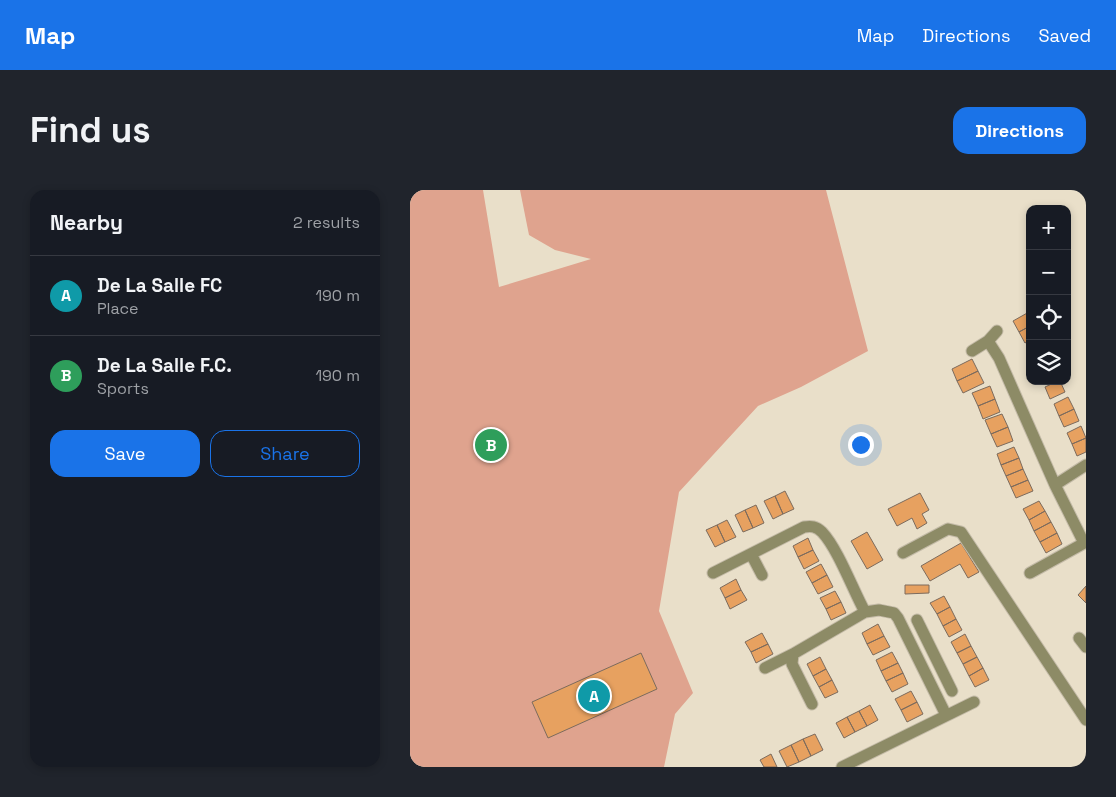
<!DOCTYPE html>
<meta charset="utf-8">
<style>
:root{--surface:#171b24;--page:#20242c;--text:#f1f3f6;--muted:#9ea1a6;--line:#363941;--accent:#1a73e8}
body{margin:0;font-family:"Space Grotesk",sans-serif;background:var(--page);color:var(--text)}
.controls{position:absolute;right:15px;top:15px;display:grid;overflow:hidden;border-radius:10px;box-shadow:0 2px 8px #0003}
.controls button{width:45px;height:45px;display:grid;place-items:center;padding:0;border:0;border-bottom:1px solid var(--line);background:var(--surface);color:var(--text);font:25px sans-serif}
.you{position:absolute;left:450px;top:254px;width:18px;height:18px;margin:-12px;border:4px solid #fff;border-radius:50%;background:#1a73e8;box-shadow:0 0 0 8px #1a73e833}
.badge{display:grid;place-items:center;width:32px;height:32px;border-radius:50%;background:var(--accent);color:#fff;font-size:16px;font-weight:700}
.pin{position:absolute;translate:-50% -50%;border:2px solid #fff;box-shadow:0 1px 5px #0006}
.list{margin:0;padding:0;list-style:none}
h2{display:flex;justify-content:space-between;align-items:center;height:65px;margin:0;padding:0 20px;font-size:21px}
h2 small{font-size:16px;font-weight:400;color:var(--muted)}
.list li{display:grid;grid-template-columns:32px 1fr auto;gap:15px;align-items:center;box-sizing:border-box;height:80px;padding:0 20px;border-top:1px solid var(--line)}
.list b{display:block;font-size:19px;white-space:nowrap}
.list p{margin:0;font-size:16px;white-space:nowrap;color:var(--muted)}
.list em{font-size:16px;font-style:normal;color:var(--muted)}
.actions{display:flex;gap:10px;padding:15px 20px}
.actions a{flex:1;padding:11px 0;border:1px solid var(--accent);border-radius:15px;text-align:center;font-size:18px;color:var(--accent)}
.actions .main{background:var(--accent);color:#fff}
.icon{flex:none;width:28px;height:28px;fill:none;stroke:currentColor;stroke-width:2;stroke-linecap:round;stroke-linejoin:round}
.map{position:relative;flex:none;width:676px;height:577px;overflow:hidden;border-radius:15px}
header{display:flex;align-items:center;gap:30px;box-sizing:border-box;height:70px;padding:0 25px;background:var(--accent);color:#fff}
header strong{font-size:24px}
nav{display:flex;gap:28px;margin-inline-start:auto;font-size:18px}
.intro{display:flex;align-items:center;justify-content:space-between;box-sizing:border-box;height:120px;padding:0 30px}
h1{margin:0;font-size:35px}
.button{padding:12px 22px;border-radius:15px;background:var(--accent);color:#fff;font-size:18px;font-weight:700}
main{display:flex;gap:30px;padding:0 30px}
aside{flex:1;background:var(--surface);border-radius:15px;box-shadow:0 2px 8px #0003}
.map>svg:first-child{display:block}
.green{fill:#dfa38e}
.building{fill:#e7a160;stroke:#7c6b5d}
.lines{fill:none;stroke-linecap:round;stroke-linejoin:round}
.minor-casing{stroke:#c4bba8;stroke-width:13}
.minor{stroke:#8d8b66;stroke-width:11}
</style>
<header>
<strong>Map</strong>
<nav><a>Map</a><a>Directions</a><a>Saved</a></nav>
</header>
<div class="intro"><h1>Find us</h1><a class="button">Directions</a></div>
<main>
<aside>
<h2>Nearby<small>2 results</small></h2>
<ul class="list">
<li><span class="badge" style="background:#0f9aa8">A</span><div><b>De La Salle FC</b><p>Place</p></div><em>190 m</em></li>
<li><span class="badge" style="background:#2e9e5b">B</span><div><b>De La Salle F.C.</b><p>Sports</p></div><em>190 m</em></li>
</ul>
<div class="actions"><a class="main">Save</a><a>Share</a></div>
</aside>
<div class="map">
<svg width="676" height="577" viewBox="0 0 676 577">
<rect width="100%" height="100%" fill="#e9dfc9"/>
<path class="green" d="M0 0H73L89 97 181 69 145 60 119 45 110 0H416L458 161 391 197 348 216 269 302 249 421 283 503 265 524 254 577H0Z"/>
<path class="building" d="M619 122 620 136 609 142 603 131Z
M620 136V150L615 153 609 142Z
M562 169 568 181 547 191 542 179Z
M568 181 574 193 553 203 547 191Z
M648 191H650L655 202 640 209 635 197Z
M580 196 585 209 568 216 562 203Z
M658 207 664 219 649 226 644 214Z
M585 209 590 222 573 229 568 216Z
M664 219 669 231 654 237 649 226Z
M592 224 598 237 581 244 575 230Z
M671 236 676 248 662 254 657 243Z
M598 237 603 251 587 257 581 244Z
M676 248V262L667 266 662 254Z
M604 257 609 268 591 275 587 264Z
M609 268 613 279 596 286 591 275Z
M613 279 618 290 601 297 596 286Z
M618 290 623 301 606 308 601 297Z
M375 301 384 319 373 324 365 306Z
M510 303 519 320 512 324 517 333 507 339 502 328 487 336 478 319Z
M365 306 373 324 363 329 354 311Z
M629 311 635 321 619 330 613 319Z
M346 315 354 333 343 338 335 320Z
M335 320 343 338 333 342 325 325Z
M635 321 641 332 624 341 619 330Z
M317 330 326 347 315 352 307 335Z
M641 332 647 343 630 352 624 341Z
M307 335 315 352 305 357 296 340Z
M457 342 473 370 457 379 441 351Z
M647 343 652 354 636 363 630 352Z
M398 348 403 360 388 367 383 356Z
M551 353 569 382 558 388 550 374 520 391 511 376Z
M403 360 409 371 394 379 388 367Z
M411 374 417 385 402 393 396 382Z
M417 385 423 397 408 404 402 393Z
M326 389 331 400 315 408 310 398Z
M495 395H519V403L495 404Z
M676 396V413L668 405Z
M331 400 337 410 320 419 315 408Z
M425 401 431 412 416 419 410 408Z
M534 406 540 417 527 424 520 413Z
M431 412 436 423 421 430 416 419Z
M540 417 546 429 533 436 527 424Z
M546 429 552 440 539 447 533 436Z
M468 434 474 446 457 454 452 443Z
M352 443 358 454 341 462 335 452Z
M555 444 561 456 547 463 541 452Z
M474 446 480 457 463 465 457 454Z
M358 454 363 464 346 473 341 462Z
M561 456 567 467 553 474 547 463Z
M482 462 488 473 471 481 466 470Z
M231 463 247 499 138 548 122 512Z
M410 467 416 479 403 486 397 474Z
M567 467 573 478 559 486 553 474Z
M488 473 493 483 476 491 471 481Z
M573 478 579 490 565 497 559 486Z
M416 479 422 490 409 497 403 486Z
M493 483 498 494 482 502 476 491Z
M422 490 428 502 415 508 409 497Z
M501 501 507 512 491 520 485 509Z
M507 512 513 524 497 532 491 520Z
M460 515 468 530 457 536 449 521Z
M449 521 457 536 445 542 437 527Z
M437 527 445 542 434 548 426 533Z
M405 544 413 560 401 566 393 549Z
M393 549 401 566 389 572 381 555Z
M381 555 389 572 377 577 369 561Z
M361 564 367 577H354L350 570Z"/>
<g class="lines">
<defs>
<path id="minor" d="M578 151 587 141
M562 161 578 151 589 168 645 295 674 353
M645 295 676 275
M493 363 538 339 551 342 676 530
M341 364 352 385
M303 383 394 337C401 336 406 336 412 342 428 359 443 400 455 422
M620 383 676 352
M507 430 542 501
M669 448 676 457
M355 478 383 464
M402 514 382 474 383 464 455 422 469 420 484 423 488 428 536 525
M432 577 564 512"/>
</defs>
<use href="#minor" class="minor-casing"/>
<use href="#minor" class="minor"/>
</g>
</svg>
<div class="controls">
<button>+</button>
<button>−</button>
<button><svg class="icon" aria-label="locate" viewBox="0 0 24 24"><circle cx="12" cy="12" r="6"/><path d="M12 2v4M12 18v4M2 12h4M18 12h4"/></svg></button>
<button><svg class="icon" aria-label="layers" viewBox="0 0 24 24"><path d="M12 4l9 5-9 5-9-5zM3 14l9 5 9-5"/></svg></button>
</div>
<div class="you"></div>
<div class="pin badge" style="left:184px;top:506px;background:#0f9aa8">A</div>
<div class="pin badge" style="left:81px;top:255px;background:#2e9e5b">B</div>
</div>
</main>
